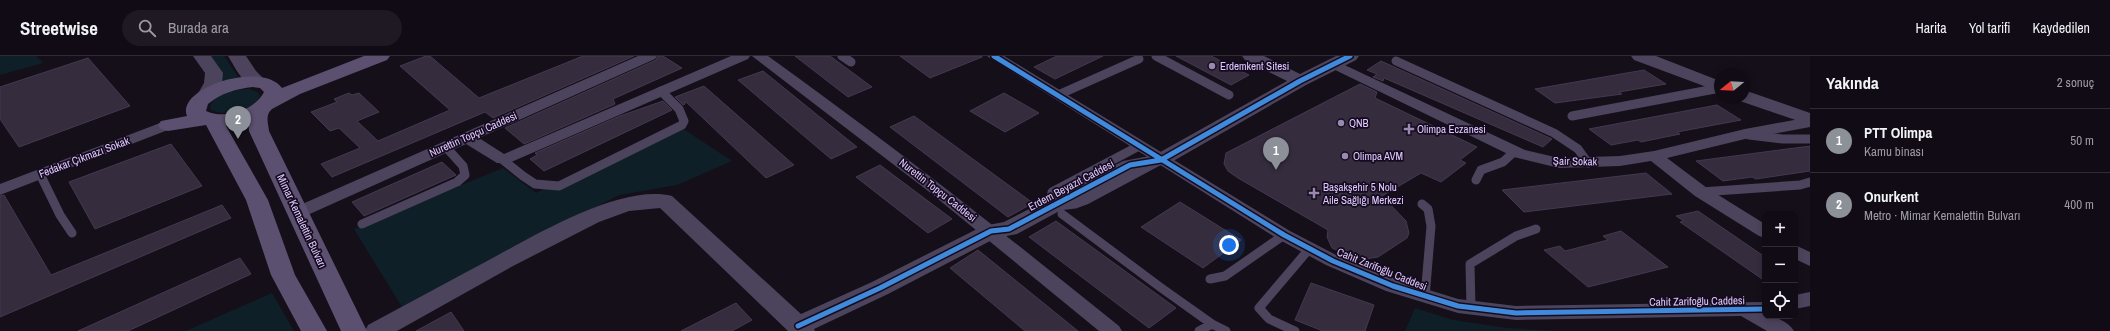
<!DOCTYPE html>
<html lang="tr">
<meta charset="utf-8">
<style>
:root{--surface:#100b14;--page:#1e1922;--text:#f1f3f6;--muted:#9c9ba0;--line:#302b34;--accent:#8c9099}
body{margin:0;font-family:"Archivo Narrow",sans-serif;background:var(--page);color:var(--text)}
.controls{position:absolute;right:12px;bottom:12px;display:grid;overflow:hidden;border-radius:8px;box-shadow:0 2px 6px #0003}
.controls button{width:36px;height:36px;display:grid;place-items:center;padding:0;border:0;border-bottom:1px solid var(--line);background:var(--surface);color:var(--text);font:20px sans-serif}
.compass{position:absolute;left:1714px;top:12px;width:36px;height:36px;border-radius:50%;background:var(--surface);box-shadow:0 2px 6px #0003;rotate:252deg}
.you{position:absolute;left:1229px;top:189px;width:14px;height:14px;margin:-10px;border:3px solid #fff;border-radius:50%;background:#1a73e8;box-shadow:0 0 0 6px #1a73e833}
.badge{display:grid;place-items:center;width:26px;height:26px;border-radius:50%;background:var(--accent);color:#fff;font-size:13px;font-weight:700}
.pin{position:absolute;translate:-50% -33px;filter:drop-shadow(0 1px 2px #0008)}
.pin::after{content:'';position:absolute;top:21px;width:14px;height:12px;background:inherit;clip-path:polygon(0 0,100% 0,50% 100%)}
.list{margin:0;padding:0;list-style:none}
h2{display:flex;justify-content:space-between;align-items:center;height:52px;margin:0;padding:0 16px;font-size:17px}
h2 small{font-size:13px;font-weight:400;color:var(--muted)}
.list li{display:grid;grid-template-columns:26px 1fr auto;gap:12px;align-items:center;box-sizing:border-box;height:64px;padding:0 16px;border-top:1px solid var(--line)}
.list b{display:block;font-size:15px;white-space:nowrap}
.list p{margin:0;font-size:13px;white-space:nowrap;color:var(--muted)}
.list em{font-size:13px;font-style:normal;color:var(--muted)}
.icon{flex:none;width:22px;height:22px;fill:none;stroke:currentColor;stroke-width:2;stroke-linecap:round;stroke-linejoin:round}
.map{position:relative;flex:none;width:1810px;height:275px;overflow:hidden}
header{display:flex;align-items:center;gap:24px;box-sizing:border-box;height:56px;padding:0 20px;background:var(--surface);border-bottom:1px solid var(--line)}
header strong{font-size:19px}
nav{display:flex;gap:22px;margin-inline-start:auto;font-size:14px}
.search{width:280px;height:36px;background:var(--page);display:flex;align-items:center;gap:10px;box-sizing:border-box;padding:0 14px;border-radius:22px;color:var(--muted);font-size:15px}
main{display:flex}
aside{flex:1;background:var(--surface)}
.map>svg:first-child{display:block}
.green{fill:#0f1f27}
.building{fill:#352c3e;stroke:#443950}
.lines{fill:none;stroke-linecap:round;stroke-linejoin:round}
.service{stroke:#4c445c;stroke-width:9}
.minor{fill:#4c445c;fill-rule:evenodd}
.tertiary{fill:#4c445c;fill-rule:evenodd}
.secondary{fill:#5b506f;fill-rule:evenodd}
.cycleway-casing{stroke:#150b1f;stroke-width:8}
.cycleway{stroke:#408adc;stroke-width:5}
.poi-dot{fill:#9988af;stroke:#150b1f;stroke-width:1.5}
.labels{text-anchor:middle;stroke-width:3.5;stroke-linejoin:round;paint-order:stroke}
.poi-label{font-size:11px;fill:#e0c9ff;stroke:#150b1f;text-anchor:start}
.street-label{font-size:11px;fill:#e0c9ff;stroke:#150b1f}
</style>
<header>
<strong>Streetwise</strong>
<div class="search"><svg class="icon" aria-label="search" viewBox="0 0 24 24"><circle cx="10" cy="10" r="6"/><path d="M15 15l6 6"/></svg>Burada ara</div>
<nav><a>Harita</a><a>Yol tarifi</a><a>Kaydedilen</a></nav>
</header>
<main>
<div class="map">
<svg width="1810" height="275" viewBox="0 0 1810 275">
<rect width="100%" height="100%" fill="#150f1a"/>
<path class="green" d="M0 0H36L43 7 0 19Z
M211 0H224L239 22 220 27 221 16Z
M250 33 259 37 260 40C252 55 226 61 211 54L210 51C214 36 237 33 250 33Z
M676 68 732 105 677 129 619 139 402 251 354 173 503 112 536 137Z
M272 237 294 275H186Z
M1415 252 1453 264 1507 272 1558 275H1405Z"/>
<path class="building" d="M426 0H430L479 42 583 0H634L493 62 485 56 332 121 321 108 360 92 339 72 330 75 311 56 337 46 334 43 349 37 352 39 359 37 379 56 357 65 378 85 450 54 400 10Z
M658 0H663L682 12 613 43 615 48 524 88 505 72 656 4Z
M795 0H830L872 31 848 41Z
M900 0H982V1L930 22Z
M1057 0H1103L1055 23 1034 11Z
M1176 0H1211L1249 19 1231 29Z
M88 2 130 50 19 91 0 63V31Z
M1381 5 1414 20 1552 83 1543 91 1384 22 1383 25 1373 21 1377 18 1367 14Z
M1644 14 1666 28 1619 36 1622 38 1555 47 1535 33Z
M763 15 857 91 831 103 738 24Z
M1360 28 1377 36 1375 42 1477 91 1460 104 1466 107 1441 126 1421 117 1382 140 1406 165 1409 177 1407 182 1378 201 1365 203H1356L1332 192 1327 181 1328 174 1238 122 1228 115 1224 108 1226 97Z
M704 30 794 109 766 122 685 45V48L683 49 675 41Z
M1004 37 1039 57 1005 76 970 55Z
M663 45 672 54 544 115 530 103 537 99 535 97 620 60Z
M1717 49 1741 64 1677 76 1680 78 1641 86 1638 84 1611 89 1589 73Z
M914 60 1033 147 1008 161 890 71Z
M171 88 202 130 95 173 69 126Z
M1810 90V115L1756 123 1752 121 1723 125 1696 105Z
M442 106 456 119 364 160 352 146Z
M880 109 952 163 928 177 856 121Z
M1646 117 1672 138 1524 156 1502 134Z
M4 139 51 219 222 149 231 162 0 261V140Z
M1180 146 1241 184 1203 212 1141 171Z
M1698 155 1765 201V225L1680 166 1684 165 1676 160Z
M1056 165 1176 252 1149 272 1029 181Z
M1621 175 1668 211 1588 231 1544 194 1560 190 1565 195 1608 184 1603 180Z
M978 194 1078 275H1025L950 212Z
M240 202 251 218 128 275H78Z
M1311 227 1374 249 1365 275H1323L1295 264Z
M736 247 752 264 732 275H681Z
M451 256 464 275H416Z"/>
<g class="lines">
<path class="service" d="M842 0 851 6
M1156 0 1229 39
M1396 5 1554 77 1578 93 1588 107
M1058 39 1139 3
M1572 60 1720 32
M1749 79 1783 83H1810
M1139 90 1052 136 1050 151 1075 148 1086 144 1157 106
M503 104 523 120 535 128 559 130 682 69 684 65 679 53 661 35
M40 118 60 159 72 177
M1476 124 1481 114 1503 106 1515 95
M1701 136 1800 129 1810 126
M1422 148 1428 153 1431 170 1425 241
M1062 158 1160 231 1212 268 1226 275
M362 168 457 126 465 119 463 110 445 90
M1210 223 1225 220 1284 179
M1471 252 1470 208 1516 180 1536 173
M1199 275 1212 268
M1295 275 1269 263 1259 252 1310 192"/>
<path class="minor" d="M638 0H657L655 3 479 82 504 98 731 0H750L748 3 509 107H497L466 88 303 161 297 163 291 161 288 157 291 153Z
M752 0H768C888 86 1004 177 1119 270L1122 275H1099L932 138Z
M987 0H1004L1290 175 1340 201 1400 225 1458 243 1516 250 1765 246V260C1775 260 1789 266 1794 275H1767L1741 260 1516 264 1458 257 1386 235 1326 209 1278 183Z
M1334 4 1525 94 1559 102 1620 100 1654 95 1745 73 1810 61V71L1745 83 1667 102 1707 132 1765 168V182L1759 180 1695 140 1651 105 1620 110 1559 112 1514 101 1329 11 1327 8 1329 5Z
M168 64 173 66 176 69 173 72 0 139V128Z
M1795 189 1810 196V210L1795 203Z
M1810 236V250L1795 253V239Z"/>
<path class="tertiary" d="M193 0H211L223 17 222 27 212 45 205 47 198 45 196 41 204 27 205 17Z
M228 0H246L256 15 267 26 264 30C245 35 237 14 228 0Z
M1242 0H1264L1300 18 1336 0H1359L1356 4 1306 29 1168 108 1135 114 1017 178 996 182 888 238 814 273 815 275H788L660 152 629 155 599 166 513 210 397 275H365L368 269C409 247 449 225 489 204 534 180 621 127 672 140L801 258 872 226 983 170 1004 166 1123 105 1155 99 1287 25 1245 4Z
M1631 0H1656L1720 25V36L1634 4Z
M1744 34 1810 57V69L1737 44 1736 42H1744Z"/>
<path class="secondary" d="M364 0H390L387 4 300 38 272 53C265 59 268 66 269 75L367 275H341L249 75 248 66 226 70 268 144 295 219 327 275H301L271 219 246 144 206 69 168 75 161 73 158 69 161 65 187 60C175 32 262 4 282 32ZM253 31 260 32 264 36C255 54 225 64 206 55L208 48C221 37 236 33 253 31Z"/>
<defs>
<path id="cycleway" d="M994 0 1284 179 1333 205 1393 230 1458 250 1516 257 1765 253
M798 270 880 232 991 175 1009 173 1130 109 1161 104 1300 25 1350 0"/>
</defs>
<use href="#cycleway" class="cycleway-casing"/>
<use href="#cycleway" class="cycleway"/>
</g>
<g class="poi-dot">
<circle cx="1212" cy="10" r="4"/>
<circle cx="1341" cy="67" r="4"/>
<path d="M1407 67h4v4h4v4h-4v4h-4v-4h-4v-4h4z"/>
<circle cx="1345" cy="100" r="4"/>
<path d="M1312 131h4v4h4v4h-4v4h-4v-4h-4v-4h4z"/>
</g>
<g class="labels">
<g class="poi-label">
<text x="1220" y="14">Erdemkent Sitesi</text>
<text x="1349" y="71">QNB</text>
<text x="1417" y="77">Olimpa Eczanesi</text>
<text x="1353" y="104">Olimpa AVM</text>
<text x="1323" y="135">Başakşehir 5 Nolu<tspan x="1323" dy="13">Aile Sağlığı Merkezi</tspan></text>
</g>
<g class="street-label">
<text transform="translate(473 78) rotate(-24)" y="4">Nurettin Topçu Caddesi</text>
<text transform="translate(84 101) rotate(-21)" y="4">Fedakar Çıkmazı Sokak</text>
<text transform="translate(1575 105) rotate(1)" y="4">Şair Sokak</text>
<text transform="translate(1071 129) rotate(-28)" y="4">Erdem Beyazıt Caddesi</text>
<text transform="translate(938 134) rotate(38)" y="4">Nurettin Topçu Caddesi</text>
<text transform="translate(302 165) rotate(65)" y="4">Mimar Kemalettin Bulvarı</text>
<text transform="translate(1382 213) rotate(22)" y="4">Cahit Zarifoğlu Caddesi</text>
<text transform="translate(1697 245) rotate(-1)" y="4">Cahit Zarifoğlu Caddesi</text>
</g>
</g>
</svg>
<div class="controls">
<button>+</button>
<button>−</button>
<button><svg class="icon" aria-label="locate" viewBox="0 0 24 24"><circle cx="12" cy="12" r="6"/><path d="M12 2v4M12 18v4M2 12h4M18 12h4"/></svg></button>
</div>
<svg class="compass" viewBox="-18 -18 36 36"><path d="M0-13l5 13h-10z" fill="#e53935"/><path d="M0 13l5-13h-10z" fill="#9c9ba0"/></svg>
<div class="you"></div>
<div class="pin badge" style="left:1276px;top:114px">1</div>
<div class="pin badge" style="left:238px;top:83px">2</div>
</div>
<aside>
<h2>Yakında<small>2 sonuç</small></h2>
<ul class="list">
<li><span class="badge">1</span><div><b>PTT Olimpa</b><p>Kamu binası</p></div><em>50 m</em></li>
<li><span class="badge">2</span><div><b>Onurkent</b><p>Metro · Mimar Kemalettin Bulvarı</p></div><em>400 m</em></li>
</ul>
</aside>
</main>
